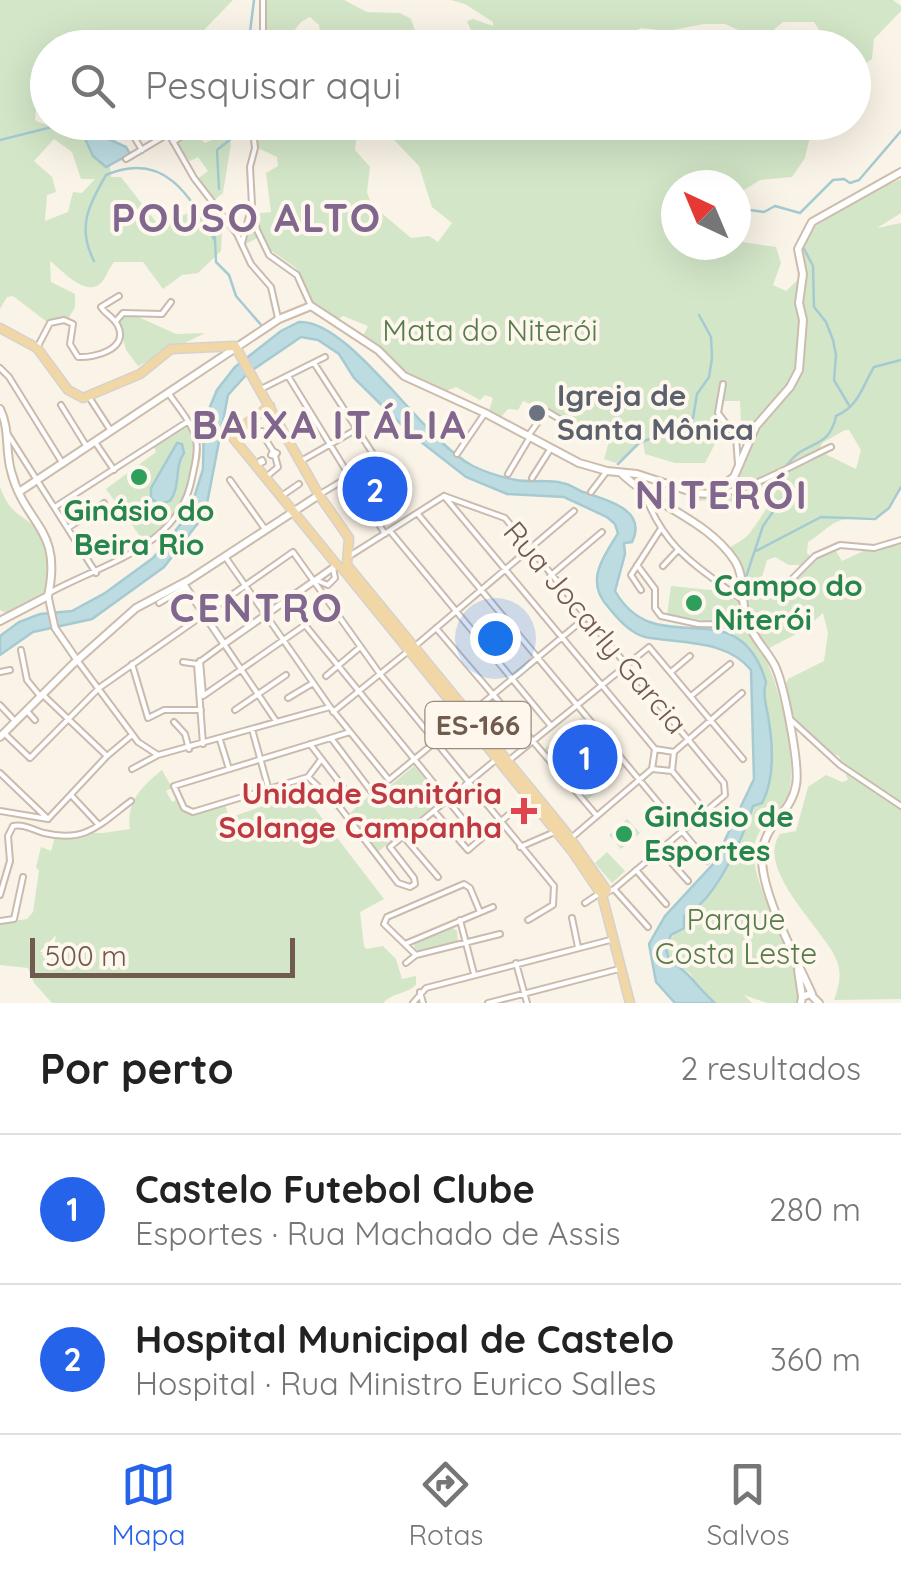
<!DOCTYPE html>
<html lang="pt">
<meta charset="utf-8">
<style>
:root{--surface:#fff;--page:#f6f6f6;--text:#222;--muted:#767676;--line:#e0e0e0;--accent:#2563eb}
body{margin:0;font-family:Quicksand,sans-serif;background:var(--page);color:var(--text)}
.compass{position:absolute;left:661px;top:170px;width:90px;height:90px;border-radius:50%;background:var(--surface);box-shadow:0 10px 40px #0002;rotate:316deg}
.scale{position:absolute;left:30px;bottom:25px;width:265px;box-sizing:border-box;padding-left:10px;border:5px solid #715b4e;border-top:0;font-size:28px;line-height:35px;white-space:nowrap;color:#715b4e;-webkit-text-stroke:8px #fdf7ed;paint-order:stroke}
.you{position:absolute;left:495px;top:638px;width:35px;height:35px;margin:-25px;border:8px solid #fff;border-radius:50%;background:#1a73e8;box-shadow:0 0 0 15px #1a73e833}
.badge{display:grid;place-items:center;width:65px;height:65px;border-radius:50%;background:var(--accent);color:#fff;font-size:32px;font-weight:700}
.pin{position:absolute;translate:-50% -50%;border:5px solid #fff;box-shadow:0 2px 10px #0006}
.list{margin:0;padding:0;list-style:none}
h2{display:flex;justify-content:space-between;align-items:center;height:130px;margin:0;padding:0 40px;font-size:42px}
h2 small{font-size:32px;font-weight:400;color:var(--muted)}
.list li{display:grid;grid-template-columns:65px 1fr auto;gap:30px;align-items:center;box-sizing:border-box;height:150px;padding:0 40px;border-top:2px solid var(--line)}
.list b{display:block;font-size:38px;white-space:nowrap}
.list p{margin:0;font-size:32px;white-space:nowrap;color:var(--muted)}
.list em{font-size:32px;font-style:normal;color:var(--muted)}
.icon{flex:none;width:55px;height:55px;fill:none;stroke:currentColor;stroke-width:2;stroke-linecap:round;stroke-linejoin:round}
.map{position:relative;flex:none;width:901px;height:1003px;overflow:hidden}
.search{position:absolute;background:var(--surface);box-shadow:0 10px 40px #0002;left:30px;right:30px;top:30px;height:110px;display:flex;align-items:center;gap:25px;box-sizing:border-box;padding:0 35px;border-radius:55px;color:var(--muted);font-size:38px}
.sheet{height:430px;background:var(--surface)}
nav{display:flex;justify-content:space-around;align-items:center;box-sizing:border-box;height:140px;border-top:2px solid var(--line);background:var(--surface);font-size:28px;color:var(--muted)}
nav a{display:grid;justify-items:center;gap:5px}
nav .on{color:var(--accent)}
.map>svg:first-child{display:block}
.green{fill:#d3e6c7;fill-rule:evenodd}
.water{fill:#bddce2;stroke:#a5cad2;stroke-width:2.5}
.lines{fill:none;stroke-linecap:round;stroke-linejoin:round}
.stream{stroke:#a5cad2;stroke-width:2.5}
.minor-casing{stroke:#cbbbae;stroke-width:8}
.tertiary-casing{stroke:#cbbbae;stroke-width:9}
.secondary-casing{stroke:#cdbcac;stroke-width:10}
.primary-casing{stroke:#d7d1cd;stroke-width:11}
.minor{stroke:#fff;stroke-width:4}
.tertiary{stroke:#fff;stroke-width:5}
.secondary{stroke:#fff;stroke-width:6}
.primary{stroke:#f2d7a6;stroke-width:8}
.worship-dot{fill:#6b7280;stroke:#fdf7ed;stroke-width:4}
.leisure-dot{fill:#2e9e5b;stroke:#fdf7ed;stroke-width:4}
.health-dot{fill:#e0444e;stroke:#fdf7ed;stroke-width:4}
.labels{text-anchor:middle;stroke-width:8;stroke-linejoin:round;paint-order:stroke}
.shield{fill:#fdf7ed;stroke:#9b8a7e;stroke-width:2.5}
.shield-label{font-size:28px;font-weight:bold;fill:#715b4e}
.park-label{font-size:30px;fill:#577b4a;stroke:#fdf7ed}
.worship-label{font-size:30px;font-weight:bold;fill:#5b616d;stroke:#fdf7ed;text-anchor:start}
.leisure-label{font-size:30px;font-weight:bold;fill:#27864d;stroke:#fdf7ed;text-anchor:start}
.street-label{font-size:30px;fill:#715b4e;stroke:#fdf7ed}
.health-label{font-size:30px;font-weight:bold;fill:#be3a42;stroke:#fdf7ed;text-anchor:end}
.district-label{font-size:40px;font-weight:bold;letter-spacing:2.5px;fill:#81668d;stroke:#fdf7ed}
</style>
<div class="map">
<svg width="901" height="1003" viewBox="0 0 901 1003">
<rect width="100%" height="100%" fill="#faf3e7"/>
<path class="green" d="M0 0H233L204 30 203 47 177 46 138 34 125 47H77L56 37 40 57 35 80 47 87V100L36 109 35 120C45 126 50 124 61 125 84 127 86 144 97 161L110 166 111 177H121L157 223C171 225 176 217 189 213 207 207 229 220 241 232L251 214 271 212 266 173 278 166 277 157 258 148 250 123H358L355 150 370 167 367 192 371 204 411 238 429 236 438 242 452 223 432 207 419 166 378 123H813L805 158 792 177 760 180 736 195V185H676V245H736V241L776 247 781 263 773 285 786 291 799 279C792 308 807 338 797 367 788 395 758 413 745 440H742L740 401H724L717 440 705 463H675L645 454 643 442 616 463 604 459 610 438C580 429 553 412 523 401L518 410 508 409 501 417 489 411 493 398 485 395 480 400 456 387 446 391 411 378 362 338 368 326 343 316 337 320 312 301 296 268 269 249 263 235 242 246 228 226 222 234 221 251 198 273 182 275 163 289 143 262H114C109 268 105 279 101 283 85 298 61 269 50 261L51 282 75 294V307L67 321 51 325 13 296 7 297 0 309ZM54 139 72 152 81 179H95L82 193 73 192 68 212 45 221 47 195 56 192 52 177 34 161Z
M265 0H344L367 12 400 13 411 19 417 36 434 37 445 47H322L319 25 310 17 301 22 281 47 261 48Z
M451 0H893L901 6V11L874 39 872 59 854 70V48L830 47 814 22H783L765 37 776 47H753L745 33 725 24H704L667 31 641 28 602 47H486L475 41 467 21 473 19 493 26V22L465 4Z
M138 123H181L205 143 227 134 231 143 223 193 213 201 196 180 208 171 198 157 190 161 165 131 144 135Z
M901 179V213L877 228 901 223V488C876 531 879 511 842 520 831 522 819 536 808 542L807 553 814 560 836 551 842 561 866 550 901 545V999L834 1000C839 986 842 975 837 961 827 932 754 870 780 834L796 831 808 787 826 775 842 782 848 780 839 756C799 740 793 723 786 684L788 679 824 661 828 633 823 613 804 630 771 647 763 655C779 680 800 771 787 797 775 820 752 827 754 856 757 907 806 951 798 1003H767L744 995 752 1003H715L700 989 690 973 669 960 666 948 684 916 699 908 712 891 753 806 760 805C773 778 774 752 769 723 767 708 762 696 766 682L749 646 734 635 737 625 667 615 671 586 720 591 741 604 744 626H754L737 566 727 552C733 543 738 544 746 537 753 531 775 496 777 488L773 484 735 503 719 499 697 501 685 492 710 495 731 483 742 466 758 427 801 374 805 358 801 306 803 283 798 250 809 230 875 190ZM845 430H849L861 450 856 469 819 451 822 443ZM775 557 789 565H799L801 568 784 587 774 590 760 583 767 560Z
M134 315 176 334 205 333 138 366 126 350 119 322 122 317Z
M187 424 196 438C190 486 186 514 145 543L106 489 156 452 154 447Z
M0 487C11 516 20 512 38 530 54 547 53 582 40 600L6 613 0 610Z
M582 718 624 768 587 800 544 750Z
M414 766 444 801 376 853 349 814 385 782 390 786Z
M162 770 172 788 166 791 172 802 178 799 184 809 191 813 225 804 229 818 302 792 384 899 360 912 364 946 366 949 383 946 396 959 402 979 416 976V985C406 994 392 993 383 1003H52L34 983 28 968 0 965V923L27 919 33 912 39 871 36 867 41 847 51 851 56 833H103L130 829C126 802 142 786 162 770Z
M627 819 640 833 621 849 609 835Z
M607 852 625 871 612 883 595 863Z
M453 928 457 931 458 942 421 952 414 948 415 944Z"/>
<path class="water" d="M85 128 126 147 130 154 106 167 93 156 82 132Z
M299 322C350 319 424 442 473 466 487 473 501 477 516 480 531 483 547 479 562 483 570 484 576 489 583 492 606 500 648 509 632 542L624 543 625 554 615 591C657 665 738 586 766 682 762 696 767 707 769 722 773 748 775 779 762 803L753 806C743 838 715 902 684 916V928L671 935 666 948 669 960C693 975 695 986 715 1003H675L656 982 649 944 665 916 714 863 754 779 751 670C726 639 681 644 645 637 630 633 618 619 609 608 584 581 603 559 618 533L615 524 607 517 564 497 507 494 466 477 411 434 354 378 339 354 318 340 301 337 248 373 228 395 205 514 164 567 92 619 33 632 0 655V636L19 622 40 614 72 611 105 593 153 558 189 514 203 469 204 421 217 390 235 367 281 331Z
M177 443 182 444 184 453C174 467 181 486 170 501L158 504 151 498V488Z"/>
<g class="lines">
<path class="stream" d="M248 48 254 0
M0 140 52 127 84 138
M219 189 217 150 237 134 242 122
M666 208 676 206
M736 208 764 212 775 206 800 213 833 180 844 179 850 183 859 180 901 131
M214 217 216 262 229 275 236 296 262 326
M802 245 813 266 814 307 826 322 833 340 836 355 834 380 850 407
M94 261C77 228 88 206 106 175 164 150 190 195 215 241
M618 464 639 443 682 426 693 418 697 394 709 377 712 358 711 337 699 315
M787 465C805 439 829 451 836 416 859 406 862 387 874 367L901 360
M756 551 821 517 875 519 889 508 901 487
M745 580 763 526 784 496 787 469"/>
<defs>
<path id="minor" d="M263 48V0
M125 122 142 150
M162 122 194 178 237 234 251 264 271 287 278 318
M173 142 203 122
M126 159 168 134
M252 207 257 230 269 255 297 275 311 306
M242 243 252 205 250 167 255 148 252 122
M116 321 123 313 162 314 171 302
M37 348 50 323 64 320 73 324 70 344 78 357C95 358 129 349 118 326 114 317 105 314 101 307L119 296
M314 363 377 460 322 493
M0 368 9 377 63 464
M288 376 385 534
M723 384 718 413 736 437 738 464
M261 389 325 357
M89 397 111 431
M61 405 87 447
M262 431 264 433 263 435 261 434Z
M7 433 96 573
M263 435 273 451 271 455 275 456 277 453 273 451
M528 436 546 411 580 431 607 439
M95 442 114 470
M457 454 485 413
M262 460 263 462 261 463 260 461Z
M301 461 357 429
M508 474 530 437
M265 478 278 467 275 456
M532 478 551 448
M230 480 265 529
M591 492 607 471
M644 493C666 551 696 565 742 600
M710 494C741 496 800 461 831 447
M444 496 505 518 724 783 725 795 614 889 607 892
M444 496 655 749
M280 497 299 484
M55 507 187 422
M417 513 707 861
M68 528 104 503
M390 531 551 726
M351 555 444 496
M226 558 330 707 389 780 462 720
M637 565 655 589V608L661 616 698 624 748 625
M663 566 678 550
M550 576 602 532
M316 580 328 585 335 578 333 568
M742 588 754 582 776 587 785 586 815 556 840 545 874 548 901 540
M641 590 631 575 660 530
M49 593C103 563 179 548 192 478 194 467 199 452 196 440 193 424 178 407 169 394
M159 603 186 587
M436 628 597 816
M414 647 574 511
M21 650 27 680 40 696
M77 660 138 742 158 755 330 707
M200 661 203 695
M183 662 197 664
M132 664 148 718 164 710H201
M0 672 10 670
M671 672 690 656
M326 676 359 648
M42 694 107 756
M203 696 305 625 480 840
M691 696 730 664
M288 698 313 683
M0 705 14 720
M26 710 35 720
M235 710 286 675
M333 712 406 653
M470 714 585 618
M791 720 840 765 901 806
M174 722 185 734 189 749
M252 729 268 787
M4 733 30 758 99 688 293 552 380 674 554 886 553 905 528 920
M331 738 371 791
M220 740 229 769
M203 744 197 664 224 644 276 721
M310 744 356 804
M655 749 674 752 672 771 652 769Z
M674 752 742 693
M507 762 649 647 743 759
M132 769 158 755
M672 771 717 825
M0 773 48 819
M308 777 338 805 398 883 410 887 415 884 414 878 390 847 498 758
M308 777 193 812 184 808 174 786 350 732
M308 777 320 761
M71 795 98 824
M484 803 497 792
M0 811 48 819
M434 811 468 850 514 810
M48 819 107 756 132 735
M403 836 438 877
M570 839 652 769
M520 847 557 831
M660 850 688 881
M636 870 666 904
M614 889 648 927
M0 895 10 861 8 836 13 826C25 824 33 830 44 833 86 843 99 825 131 801
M585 903 600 893
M480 912 470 888 464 884 387 917 384 924 416 955 500 934
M572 918 578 947
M460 920 474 974
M0 921 14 919 23 877
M405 944 493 907
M406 963 416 955
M516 963 527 1003
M420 992 423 1003
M413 1003 426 988 614 939
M488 1003 619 969"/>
<path id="tertiary" d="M183 583 224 644 337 565
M48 596 55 628 77 660"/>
<path id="secondary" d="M0 409C10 429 5 450 11 471 25 526 63 527 48 596L0 621
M621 473C655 506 708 520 735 561 746 579 740 601 747 620 752 637 767 650 775 666 784 685 800 765 796 785 791 815 762 823 762 859 762 895 797 960 812 994
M19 492 279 319 311 306 378 350 404 376 485 413 579 463 607 471 637 474 695 493 710 494 734 477 756 426 790 387 799 370 803 320 799 303 803 274 798 249 812 222 901 172
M0 737 73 664 136 608 189 580 319 495
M798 970 802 997
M801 1003 802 997 810 994 819 1003"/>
<path id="primary" d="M0 328 37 348 68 390 83 398 140 374 171 349 235 346 319 495 349 538 347 564
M270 406 232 434 234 439 337 565
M347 565 565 831 605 888
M342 568 572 851 599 891
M602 888 607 890 602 895 630 1003"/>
</defs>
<use href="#minor" class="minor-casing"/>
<use href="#tertiary" class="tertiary-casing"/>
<use href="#secondary" class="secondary-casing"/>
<use href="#primary" class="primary-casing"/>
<use href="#minor" class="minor"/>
<use href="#tertiary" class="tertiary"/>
<use href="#secondary" class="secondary"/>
<use href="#primary" class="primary"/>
</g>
<circle class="worship-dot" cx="537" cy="413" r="10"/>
<g class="leisure-dot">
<circle cx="139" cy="477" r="10"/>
<circle cx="694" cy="603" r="10"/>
<circle cx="624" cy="834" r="10"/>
</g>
<path class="health-dot" d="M519 796h10v10h10v10h-10v10h-10v-10h-10v-10h10z"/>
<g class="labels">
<rect class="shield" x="425.5" y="702" width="105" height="46" rx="8"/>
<g class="shield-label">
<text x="478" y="735">ES-166</text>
</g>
<g class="park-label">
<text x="490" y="341">Mata do Niterói</text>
<text x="736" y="930">Parque<tspan x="736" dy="34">Costa Leste</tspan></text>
</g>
<g class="worship-label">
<text x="557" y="406">Igreja de<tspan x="557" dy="34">Santa Mônica</tspan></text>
</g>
<g class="leisure-label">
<text x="139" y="521" text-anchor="middle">Ginásio do<tspan x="139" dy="34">Beira Rio</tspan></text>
<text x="714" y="596">Campo do<tspan x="714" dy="34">Niterói</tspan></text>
<text x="644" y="827">Ginásio de<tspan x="644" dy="34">Esportes</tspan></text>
</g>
<g class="street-label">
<text transform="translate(595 628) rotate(50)" y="10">Rua Jocarly Garcia</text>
</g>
<g class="health-label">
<text x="502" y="804">Unidade Sanitária<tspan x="502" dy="34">Solange Campanha</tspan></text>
</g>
<g class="district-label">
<text x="247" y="232">POUSO ALTO</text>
<text x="330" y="439">BAIXA ITÁLIA</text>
<text x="722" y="509">NITERÓI</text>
<text x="257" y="622">CENTRO</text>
</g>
</g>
</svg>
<svg class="compass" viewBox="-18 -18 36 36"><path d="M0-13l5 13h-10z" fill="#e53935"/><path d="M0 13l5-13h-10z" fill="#767676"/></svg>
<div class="scale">500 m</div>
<div class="you"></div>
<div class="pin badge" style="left:585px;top:757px">1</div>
<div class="pin badge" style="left:375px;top:489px">2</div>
<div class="search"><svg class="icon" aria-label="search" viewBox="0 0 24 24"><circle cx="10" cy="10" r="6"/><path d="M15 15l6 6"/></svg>Pesquisar aqui</div>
</div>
<section class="sheet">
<h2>Por perto<small>2 resultados</small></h2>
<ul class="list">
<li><span class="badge">1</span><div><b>Castelo Futebol Clube</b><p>Esportes · Rua Machado de Assis</p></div><em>280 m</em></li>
<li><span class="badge">2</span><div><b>Hospital Municipal de Castelo</b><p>Hospital · Rua Ministro Eurico Salles</p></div><em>360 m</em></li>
</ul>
</section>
<nav>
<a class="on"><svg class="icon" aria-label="map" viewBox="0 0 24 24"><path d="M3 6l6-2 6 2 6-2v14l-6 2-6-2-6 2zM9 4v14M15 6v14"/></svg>Mapa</a>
<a><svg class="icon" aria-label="directions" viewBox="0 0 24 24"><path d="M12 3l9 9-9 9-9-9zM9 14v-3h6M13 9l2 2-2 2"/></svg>Rotas</a>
<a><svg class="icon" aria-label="saved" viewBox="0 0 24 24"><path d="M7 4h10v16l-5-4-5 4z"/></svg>Salvos</a>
</nav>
